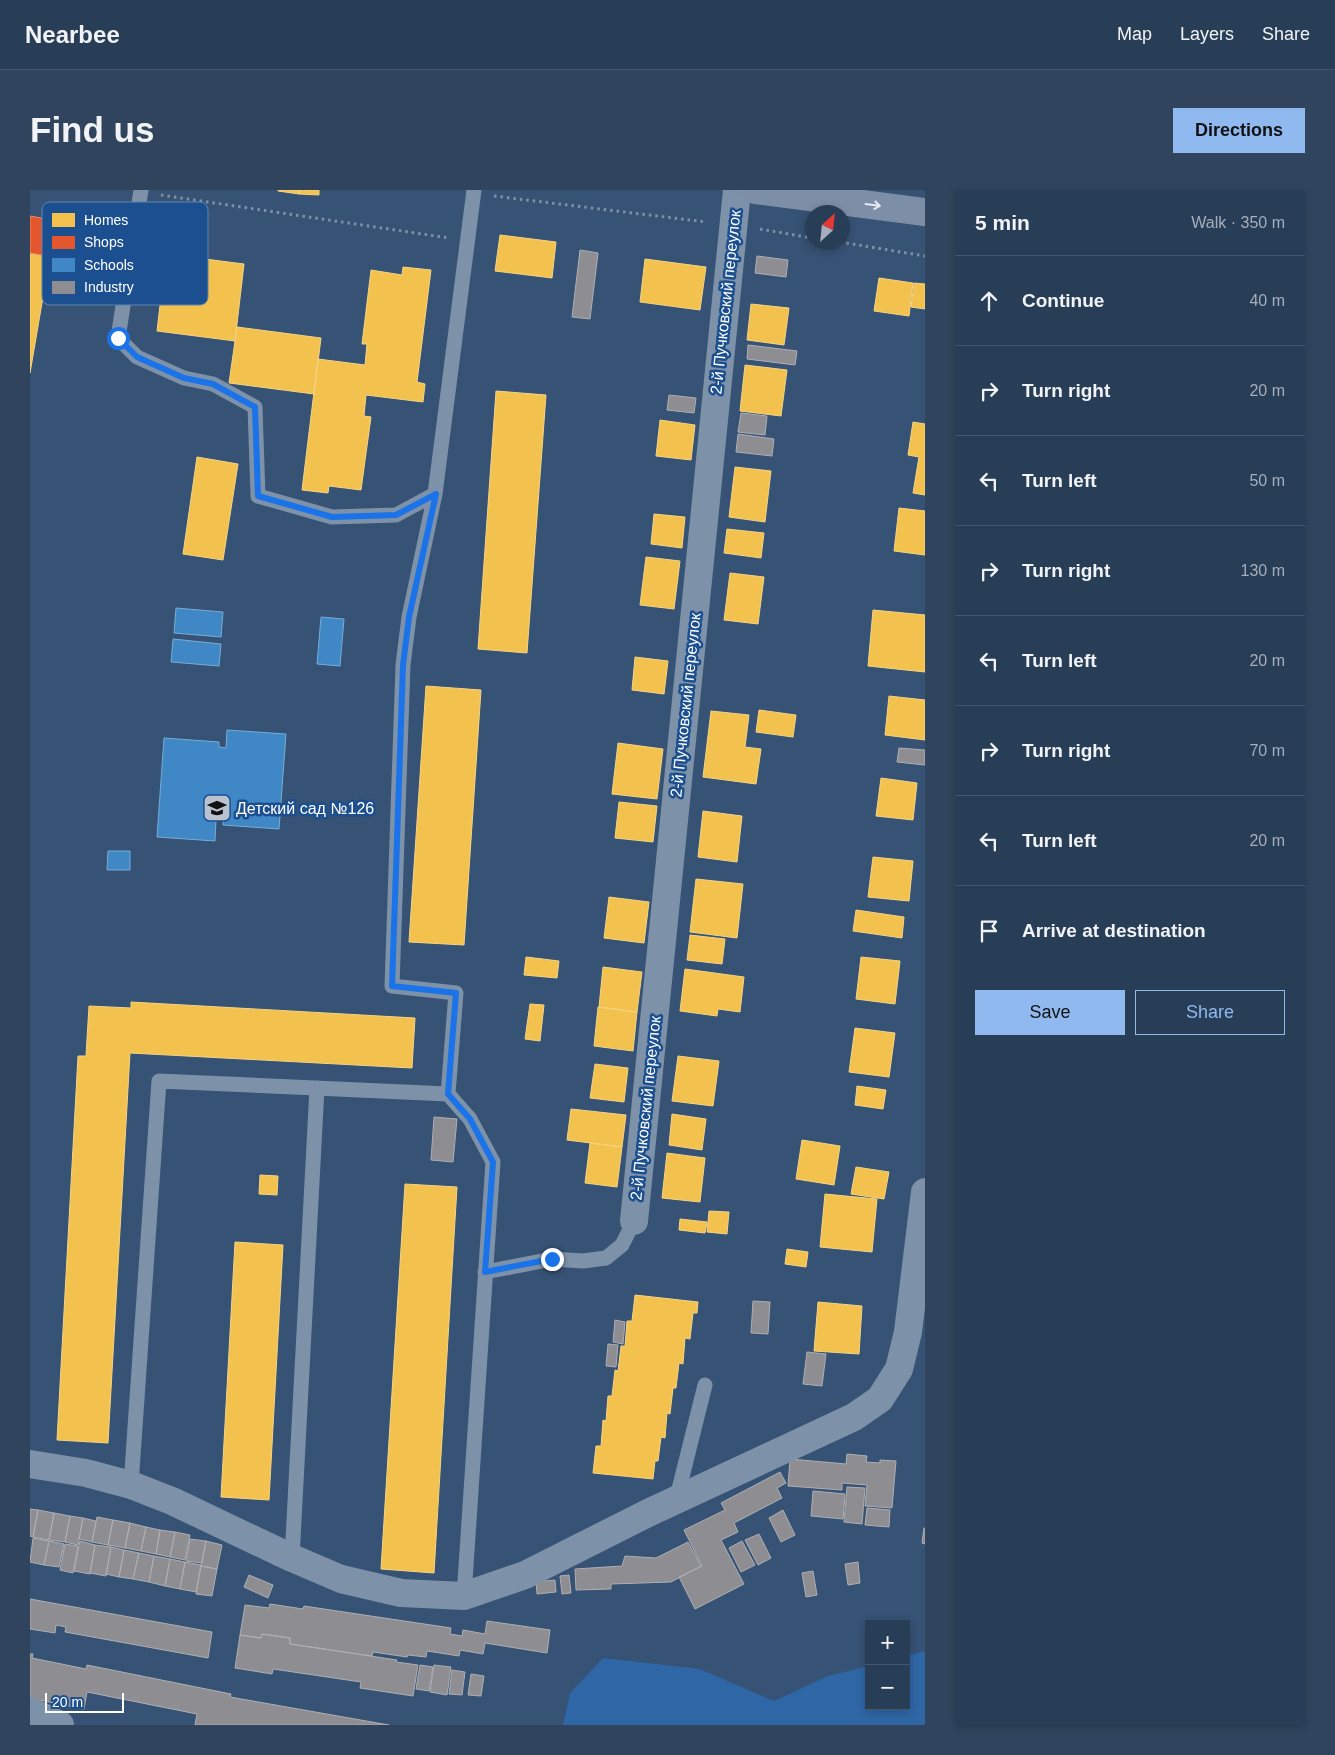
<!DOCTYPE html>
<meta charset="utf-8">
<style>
:root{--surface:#283e57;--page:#30455d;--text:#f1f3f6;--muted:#a5aeba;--line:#44576d;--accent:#90b9f0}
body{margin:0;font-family:Arial,sans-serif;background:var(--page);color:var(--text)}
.controls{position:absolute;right:15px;bottom:15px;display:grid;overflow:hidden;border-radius:0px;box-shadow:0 2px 8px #0003}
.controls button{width:45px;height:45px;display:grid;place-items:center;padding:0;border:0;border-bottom:1px solid var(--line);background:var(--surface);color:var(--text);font:25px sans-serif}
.compass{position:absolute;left:775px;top:15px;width:45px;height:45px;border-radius:50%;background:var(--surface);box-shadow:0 2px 8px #0003;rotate:27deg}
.scale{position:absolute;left:15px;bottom:12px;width:79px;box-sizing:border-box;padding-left:5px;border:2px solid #fff;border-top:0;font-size:14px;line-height:18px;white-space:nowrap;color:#fff;-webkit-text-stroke:4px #1b4f8f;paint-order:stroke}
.stop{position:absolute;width:15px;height:15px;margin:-11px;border:4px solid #1a73e8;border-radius:50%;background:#fff}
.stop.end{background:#1a73e8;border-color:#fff;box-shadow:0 1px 5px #0008}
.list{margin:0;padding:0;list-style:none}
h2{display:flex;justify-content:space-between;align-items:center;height:65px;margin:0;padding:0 20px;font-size:21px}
h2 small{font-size:16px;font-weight:400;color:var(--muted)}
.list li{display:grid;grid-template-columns:32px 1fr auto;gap:15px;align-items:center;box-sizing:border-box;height:90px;padding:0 20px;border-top:1px solid var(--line)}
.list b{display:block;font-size:19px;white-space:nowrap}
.list em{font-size:16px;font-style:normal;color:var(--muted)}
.actions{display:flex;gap:10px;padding:15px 20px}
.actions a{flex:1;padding:11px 0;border:1px solid var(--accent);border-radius:0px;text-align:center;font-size:18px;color:var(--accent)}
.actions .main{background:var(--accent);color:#111}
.icon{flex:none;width:28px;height:28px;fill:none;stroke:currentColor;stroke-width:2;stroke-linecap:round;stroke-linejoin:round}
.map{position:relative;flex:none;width:895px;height:1535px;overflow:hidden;border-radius:0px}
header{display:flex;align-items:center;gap:30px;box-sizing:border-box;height:70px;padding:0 25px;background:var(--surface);border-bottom:1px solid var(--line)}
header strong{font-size:24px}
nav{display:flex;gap:28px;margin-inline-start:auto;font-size:18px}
.intro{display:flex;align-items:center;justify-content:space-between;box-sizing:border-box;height:120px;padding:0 30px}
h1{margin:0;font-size:35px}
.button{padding:12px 22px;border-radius:0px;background:var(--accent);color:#111;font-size:18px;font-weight:700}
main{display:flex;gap:30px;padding:0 30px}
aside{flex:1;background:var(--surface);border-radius:0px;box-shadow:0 2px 8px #0003}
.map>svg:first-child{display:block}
.green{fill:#2f66a5}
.homes{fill:#f2c14e;stroke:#f6d483}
.shops{fill:#e4572e;stroke:#ec896d}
.schools{fill:#3f88c5;stroke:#79acd6}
.industry{fill:#8d8d92;stroke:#afafb3}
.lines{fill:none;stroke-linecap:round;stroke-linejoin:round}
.path{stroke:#7d92a8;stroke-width:3;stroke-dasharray:2.5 4;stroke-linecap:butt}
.lane{stroke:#7d92a8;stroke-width:15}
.street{stroke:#7d92a8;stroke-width:28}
.primary{stroke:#7d8ea7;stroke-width:28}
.oneway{stroke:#e5e8ed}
.route{stroke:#1a73e8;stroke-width:6}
.labels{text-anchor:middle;stroke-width:5;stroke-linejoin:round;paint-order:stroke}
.street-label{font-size:16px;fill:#fff;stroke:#1b4f8f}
.poi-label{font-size:16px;fill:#fff;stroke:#1b4f8f;text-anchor:start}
.key{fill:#1b4f8f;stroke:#5f84b1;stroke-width:1}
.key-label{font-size:14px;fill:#fff}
</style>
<header>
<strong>Nearbee</strong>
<nav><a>Map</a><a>Layers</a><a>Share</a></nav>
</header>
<div class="intro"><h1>Find us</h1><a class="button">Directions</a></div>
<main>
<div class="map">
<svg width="895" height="1535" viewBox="0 0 895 1535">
<rect width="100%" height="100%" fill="#365274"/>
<path class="green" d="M895 1461V1535H533L540 1503 573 1468 670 1479 744 1511 798 1486 839 1476V1516H876V1466Z"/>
<path class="homes" d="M248 0H269V4L248 1Z
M269 0H289V5L269 4Z
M470 45 526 52 522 88 465 81Z
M0 63 20 66 0 183Z
M136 64 214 74 205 151 127 141Z
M615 69 676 77 670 120 610 112Z
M373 77 401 80 387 192 395 194 393 212 336 205 334 226 341 227 331 300 299 296 298 303 272 300 288 169 335 175 337 154H332L341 80 372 85Z
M849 88 883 93 879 126 844 121Z
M884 93 895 94V119L881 117Z
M721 114 759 118 754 155 717 150Z
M207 137 291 148 284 204 199 193Z
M715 175 757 180 751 226 710 221Z
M466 201 516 205 497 463 448 459Z
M630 230 665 235 661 270 626 266Z
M883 232 895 234V305L883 303 889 267 878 265Z
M167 267 208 274 193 370 153 364Z
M705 277 741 281 735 332 699 327Z
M869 318 895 321V365L864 361Z
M624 324 655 327 652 358 621 354Z
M697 339 734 343 731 368 694 363Z
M616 367 650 371 644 419 610 415Z
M700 383 734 387 728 434 694 430Z
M843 420 895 425V482L838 476Z
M605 467 638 471 634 504 602 500Z
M396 496 451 500 434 755 379 752Z
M859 506 895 510V550L855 545Z
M729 520 766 525 763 547 726 542Z
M681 521 719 525 715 557 731 559 726 594 673 587Z
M588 553 633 559 627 609 582 604Z
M851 588 887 593 883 630 846 626Z
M589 612 627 616 623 652 585 648Z
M673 621 712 626 707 672 668 667Z
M843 667 883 671 879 711 838 707Z
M666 689 713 694 707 748 660 742Z
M579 707 619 712 614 753 574 748Z
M826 720 874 727 872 748 823 741Z
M660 745 695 749 692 774 657 770Z
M496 767 529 771 527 788 494 785Z
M831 767 870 771 865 814 826 809Z
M573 777 612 782 607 822 569 817Z
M655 779 714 787 710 822 688 819 687 826 650 821Z
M101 812 385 828 382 878 100 863 78 1253 27 1250 48 866H56L59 816 101 818Z
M500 814 514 815 510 851 495 849Z
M568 817 607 822 603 861 564 856Z
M825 838 865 843 859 887 819 882Z
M648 866 689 871 683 916 642 911Z
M565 874 598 878 594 912 560 908Z
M827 896 856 900 853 919 825 915Z
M541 919 596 925 592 957 537 950Z
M642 924 676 929 672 960 639 955Z
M772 950 810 956 804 995 766 989Z
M560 953 592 957 587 997 555 993Z
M637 963 675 968 670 1012 632 1008Z
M826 977 859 982 854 1009 821 1004Z
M230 985 248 986 247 1005 229 1004Z
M375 994 427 997 404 1383 351 1379Z
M795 1004 847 1009 842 1062 790 1057Z
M679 1021 699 1022 697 1044 677 1042Z
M650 1029 677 1032 675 1043 649 1040Z
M205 1052 253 1055 239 1310 191 1307Z
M757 1059 778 1062 776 1077 755 1074Z
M605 1105 668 1112 667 1123H663L660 1149 655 1148 653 1174 649 1173 646 1198H643L640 1224 637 1223 635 1248 631 1247 628 1271H625L623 1289 563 1283 566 1256H571L573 1230 576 1231 578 1206H582L585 1180 588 1181 591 1156H595L597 1131H602Z
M788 1112 832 1116 829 1164 784 1161Z"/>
<path class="shops" d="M0 26 46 34 40 70 0 63Z"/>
<path class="schools" d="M146 418 193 422 191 447 144 443Z
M291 427 314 429 310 476 287 474Z
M143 449 191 454 189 476 141 472Z
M197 540 256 544 249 639 193 635V630L186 629 185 651 127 647 134 548 189 552V557L196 558Z
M78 661H100V680H77Z"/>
<path class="industry" d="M550 60 568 63 560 129 542 127Z
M727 66 758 70 756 87 725 83Z
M718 155 767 161 765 175 717 169Z
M639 205 666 208 664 223 637 220Z
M711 223 737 226 735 245 708 242Z
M708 244 744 249 742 266 706 262Z
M869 558 895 560V575L867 572Z
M404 927 427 929 423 972 401 970Z
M723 1111 740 1112 738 1144 721 1143Z
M585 1130 595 1132 593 1154 583 1152Z
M578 1154 588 1155 586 1177 576 1176Z
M777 1162 796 1164 792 1196 773 1194Z
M817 1264 837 1266 836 1272 850 1273V1270L866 1271 862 1318 835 1316 837 1295 812 1293V1300L758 1296 760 1269 816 1274Z
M750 1282 756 1293 747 1298 752 1308 704 1333 708 1342 691 1350 714 1394 665 1419 649 1387 672 1376 654 1340 695 1320 691 1313Z
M817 1297 835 1298 832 1334 814 1332Z
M783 1301 815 1304 813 1329 781 1326Z
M837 1318 860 1320 859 1337 835 1335Z
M0 1319 8 1320 3 1347 0 1346Z
M8 1320 24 1323 19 1350 3 1347Z
M753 1320 765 1345 751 1352 739 1328Z
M24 1323 40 1326 35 1352 19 1350Z
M40 1326 53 1328 48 1355 35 1352Z
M67 1327 83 1330 78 1355 62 1352Z
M53 1328 66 1331 62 1352 49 1349Z
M83 1330 100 1333 95 1358 78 1355Z
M100 1333 116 1337 111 1361 95 1358Z
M116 1337 130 1340 126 1364 111 1361Z
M894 1338H895V1354L892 1353Z
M130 1340 145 1342 140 1367 126 1364Z
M145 1342 160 1345 155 1370 140 1367Z
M729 1344 741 1368 728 1375 715 1350Z
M3 1348 19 1351 14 1375 0 1372Z
M160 1349 176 1351 172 1373 156 1371Z
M19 1351 34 1354 29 1377 14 1375Z
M50 1351 65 1355 60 1384 44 1381Z
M176 1351 192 1355 187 1379 171 1376Z
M712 1351 725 1375 711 1382 699 1358Z
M658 1352 671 1376 641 1392 581 1394V1399L546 1400 545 1379 592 1376 595 1366 626 1368Z
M35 1354 48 1356 43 1383 30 1380Z
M65 1355 81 1357 76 1386 60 1383Z
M81 1357 94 1360 89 1387 76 1384Z
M94 1360 109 1363 103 1389 89 1387Z
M109 1363 124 1366 119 1392 103 1389Z
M124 1366 140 1369 135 1396 119 1392Z
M140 1369 155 1372 150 1399 135 1396Z
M155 1372 171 1375 166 1402 150 1399Z
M828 1372 830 1393 818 1395 815 1374Z
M171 1376 187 1379 182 1406 166 1404Z
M783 1381 787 1405 776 1407 772 1383Z
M219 1385 243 1395 238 1408 214 1397Z
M539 1385 541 1403 532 1404 530 1386Z
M525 1390 526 1402 507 1404 506 1392Z
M0 1409 182 1442 178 1468 35 1442 36 1437 26 1435 25 1443 0 1439Z
M240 1414 273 1419 274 1416 421 1438 420 1444 432 1446 433 1440 455 1444 457 1431 520 1440 517 1463 455 1453 453 1464 430 1460 429 1466 397 1461 396 1467 378 1465 377 1467 343 1462 342 1466 260 1454V1448L232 1444 231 1448 210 1445 215 1415 239 1418Z
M232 1444 260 1448V1454L367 1470 366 1472 388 1475 383 1506 330 1498 331 1492 243 1479 242 1484 205 1478 210 1445 231 1448Z
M0 1464H3L2 1468 56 1479 57 1475 201 1504 200 1507 359 1535H165L167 1524 57 1502 54 1519 0 1508Z
M390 1475 403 1477 399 1501 386 1499Z
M404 1475 421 1477 417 1505 400 1502Z
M422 1480 435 1482 432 1505 419 1504Z
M441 1484 454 1486 451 1506 438 1505Z"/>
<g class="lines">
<path class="path" d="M131 5 419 48
M464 6 676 32
M730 39 782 48
M810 52 895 66"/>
<path class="lane" d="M111 0 88 148 107 167 154 188 183 194 225 217 228 306 302 327 366 325 405 304
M455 1082 522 1069 553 1071 576 1068 592 1055 604 1031
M101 1295 129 891 418 904
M646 1311 675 1195
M262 1368 287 898
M434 1406 463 972 440 929 418 904 426 803 362 796 373 475 379 427 405 304 444 0"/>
<path class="street" d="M604 1031 707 0
M0 1274 56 1283 101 1295 142 1311 262 1368 311 1389 371 1403 434 1406 495 1385 618 1323 824 1227 850 1209 869 1179 878 1142 895 1002
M0 1521 30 1535"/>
<path class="primary" d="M725 0 895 22"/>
</g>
<defs><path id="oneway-shaft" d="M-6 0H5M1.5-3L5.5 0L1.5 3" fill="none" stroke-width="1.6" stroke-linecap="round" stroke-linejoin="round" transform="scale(1.25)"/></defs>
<use class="oneway" href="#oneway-shaft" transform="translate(843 15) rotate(7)"/>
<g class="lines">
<path class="route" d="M88 148 107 167 154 188 183 194 225 217 228 306 302 327 366 325 406 304 379 427 373 475 362 796 426 803 418 904 440 929 463 972 455 1082 522 1069"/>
</g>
<defs>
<symbol id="school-square" viewBox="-11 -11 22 22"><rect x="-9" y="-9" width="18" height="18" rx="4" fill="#b9c2ce" stroke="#1b4f8f"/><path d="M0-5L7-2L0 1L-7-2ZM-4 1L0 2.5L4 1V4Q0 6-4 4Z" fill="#111"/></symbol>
</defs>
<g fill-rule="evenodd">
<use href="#school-square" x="171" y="602" width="32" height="32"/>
</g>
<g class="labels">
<g class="street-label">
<text transform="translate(695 112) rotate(-84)" y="6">2-й Пучковский переулок</text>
<text transform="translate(655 515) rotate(-84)" y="6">2-й Пучковский переулок</text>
<text transform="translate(615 918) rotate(-84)" y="6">2-й Пучковский переулок</text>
</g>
<g class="poi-label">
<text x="206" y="624">Детский сад №126</text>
</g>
</g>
<rect x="12" y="12" width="166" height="103" rx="8" class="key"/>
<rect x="22" y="23" width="23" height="14" fill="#f2c14e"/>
<rect x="22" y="46" width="23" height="13" fill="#e4572e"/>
<rect x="22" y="68" width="23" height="14" fill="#3f88c5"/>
<rect x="22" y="91" width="23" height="13" fill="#8d8d92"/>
<g class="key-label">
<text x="54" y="35">Homes</text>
<text x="54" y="57">Shops</text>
<text x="54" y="80">Schools</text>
<text x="54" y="102">Industry</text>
</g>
</svg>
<div class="controls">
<button>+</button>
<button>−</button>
</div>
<svg class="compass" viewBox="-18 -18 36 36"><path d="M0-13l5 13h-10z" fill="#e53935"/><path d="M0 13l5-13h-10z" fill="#a5aeba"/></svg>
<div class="scale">20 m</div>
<div class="stop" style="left:88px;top:148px"></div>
<div class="stop end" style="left:522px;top:1069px"></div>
</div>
<aside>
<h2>5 min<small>Walk · 350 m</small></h2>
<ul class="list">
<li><svg class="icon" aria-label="ahead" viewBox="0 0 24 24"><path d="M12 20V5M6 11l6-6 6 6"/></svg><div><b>Continue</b></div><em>40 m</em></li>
<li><svg class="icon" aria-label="right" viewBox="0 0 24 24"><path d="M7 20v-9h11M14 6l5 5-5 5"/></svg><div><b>Turn right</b></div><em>20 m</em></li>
<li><svg class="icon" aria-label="left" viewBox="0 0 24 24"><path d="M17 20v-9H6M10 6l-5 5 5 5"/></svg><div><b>Turn left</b></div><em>50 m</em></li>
<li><svg class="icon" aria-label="right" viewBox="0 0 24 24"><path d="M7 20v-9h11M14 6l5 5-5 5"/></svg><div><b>Turn right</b></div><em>130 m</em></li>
<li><svg class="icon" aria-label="left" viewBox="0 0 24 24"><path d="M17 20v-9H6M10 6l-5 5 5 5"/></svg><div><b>Turn left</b></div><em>20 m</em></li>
<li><svg class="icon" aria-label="right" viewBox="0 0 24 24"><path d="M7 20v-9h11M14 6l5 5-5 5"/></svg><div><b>Turn right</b></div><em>70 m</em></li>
<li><svg class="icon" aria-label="left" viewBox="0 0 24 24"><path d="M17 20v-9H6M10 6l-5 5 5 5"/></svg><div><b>Turn left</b></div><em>20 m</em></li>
<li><svg class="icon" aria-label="arrive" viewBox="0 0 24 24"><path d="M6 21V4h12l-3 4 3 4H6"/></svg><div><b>Arrive at destination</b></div></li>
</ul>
<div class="actions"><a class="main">Save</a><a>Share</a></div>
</aside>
</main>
